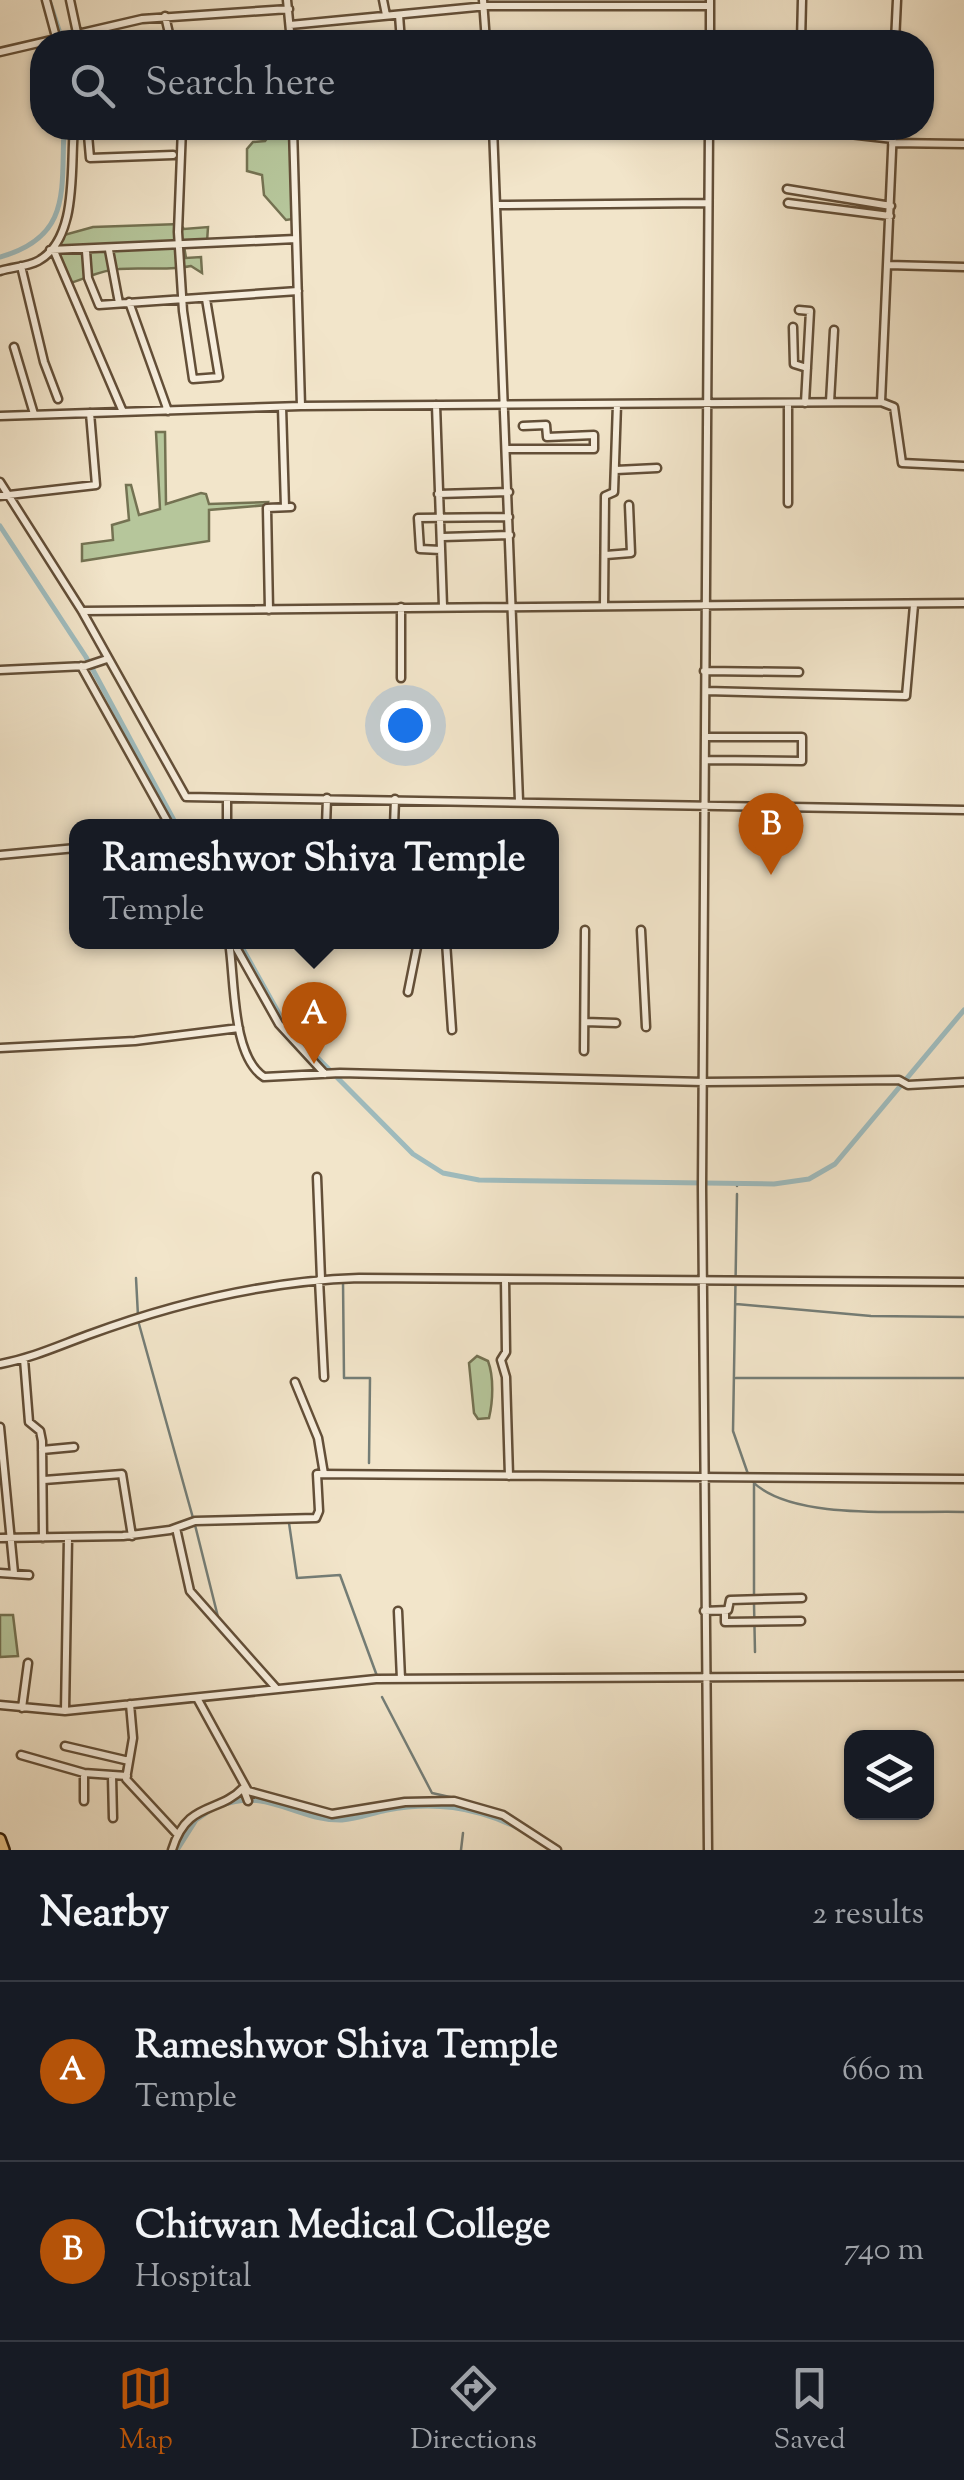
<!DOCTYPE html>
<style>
:root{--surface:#171b24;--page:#20242c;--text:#f1f3f6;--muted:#9ea1a6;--line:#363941;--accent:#b45309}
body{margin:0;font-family:"Sorts Mill Goudy",serif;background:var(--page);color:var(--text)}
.controls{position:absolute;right:30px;bottom:30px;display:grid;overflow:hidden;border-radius:20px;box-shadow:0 2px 8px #0004}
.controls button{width:90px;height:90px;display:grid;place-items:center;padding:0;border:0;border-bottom:2px solid var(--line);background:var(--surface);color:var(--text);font:50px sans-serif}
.you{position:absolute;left:405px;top:725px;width:35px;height:35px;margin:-25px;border:8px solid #fff;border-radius:50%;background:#1a73e8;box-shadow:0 0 0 15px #1a73e833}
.badge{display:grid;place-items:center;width:65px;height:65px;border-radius:50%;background:var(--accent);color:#fff;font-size:32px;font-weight:700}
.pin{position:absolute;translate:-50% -82px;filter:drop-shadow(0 2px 5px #0008)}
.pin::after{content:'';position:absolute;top:52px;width:35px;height:30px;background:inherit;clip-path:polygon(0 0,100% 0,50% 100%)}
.popup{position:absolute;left:69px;top:819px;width:490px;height:130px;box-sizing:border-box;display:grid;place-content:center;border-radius:20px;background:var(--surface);filter:drop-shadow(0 2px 8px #0005);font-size:32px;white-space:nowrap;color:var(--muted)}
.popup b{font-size:38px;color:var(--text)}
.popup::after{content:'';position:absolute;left:50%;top:100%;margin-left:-20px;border:20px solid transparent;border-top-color:var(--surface)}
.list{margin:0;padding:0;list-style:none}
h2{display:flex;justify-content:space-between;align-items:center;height:130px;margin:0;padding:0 40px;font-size:42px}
h2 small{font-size:32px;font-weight:400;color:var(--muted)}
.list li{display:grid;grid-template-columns:65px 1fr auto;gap:30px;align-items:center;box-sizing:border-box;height:180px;padding:0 40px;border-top:2px solid var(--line)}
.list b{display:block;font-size:38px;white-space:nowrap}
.list p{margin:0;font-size:32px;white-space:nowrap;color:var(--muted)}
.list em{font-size:32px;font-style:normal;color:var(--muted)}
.icon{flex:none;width:55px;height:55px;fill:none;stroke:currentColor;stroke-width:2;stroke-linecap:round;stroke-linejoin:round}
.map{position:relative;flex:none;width:964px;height:1850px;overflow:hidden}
.search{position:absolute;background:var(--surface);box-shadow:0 2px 8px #0004;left:30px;right:30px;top:30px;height:110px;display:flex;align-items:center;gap:25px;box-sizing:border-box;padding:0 35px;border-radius:40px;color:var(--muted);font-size:38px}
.sheet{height:490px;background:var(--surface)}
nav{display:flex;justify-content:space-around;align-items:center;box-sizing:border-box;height:140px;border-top:2px solid var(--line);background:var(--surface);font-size:28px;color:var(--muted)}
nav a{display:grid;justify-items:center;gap:5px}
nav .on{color:var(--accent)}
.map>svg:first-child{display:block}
.green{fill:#b6c69b;stroke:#747252;stroke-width:2.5}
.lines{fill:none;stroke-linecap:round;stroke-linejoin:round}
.stream{stroke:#747d76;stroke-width:2.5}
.canal{stroke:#9fbdc0;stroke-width:5}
.minor-casing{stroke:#634f38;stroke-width:11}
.major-casing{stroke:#331d08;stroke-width:14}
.minor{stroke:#f7eedd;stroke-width:6}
.major{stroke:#e9c285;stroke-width:9}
</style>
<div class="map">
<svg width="964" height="1850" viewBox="0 0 964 1850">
<rect width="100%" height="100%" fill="#f2e5ca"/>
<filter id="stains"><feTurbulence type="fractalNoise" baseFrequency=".002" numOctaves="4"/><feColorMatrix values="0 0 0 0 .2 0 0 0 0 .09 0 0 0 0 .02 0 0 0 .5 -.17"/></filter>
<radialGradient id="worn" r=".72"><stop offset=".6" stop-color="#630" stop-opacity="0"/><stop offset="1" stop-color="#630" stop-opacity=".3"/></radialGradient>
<path class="green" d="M275 128H291L293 219 286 220 264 195 262 175 247 171V149L253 142 265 141Z
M180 224 184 229 208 227 207 242 184 246 186 258 201 257 202 273 191 266C167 271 144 267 119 269 99 270 84 280 66 284L57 250 64 235 93 227Z
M156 432H165L166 504 201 493 206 494 209 504 268 502 267 505 209 510V541L82 561V544L113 540 112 525 129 520 126 485H131L139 515 160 509Z
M477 1356 488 1361C494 1377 493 1401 489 1418L478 1419 474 1413 469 1363Z
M0 1615H13L18 1656 0 1657Z"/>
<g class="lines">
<path class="stream" d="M737 1186V1183
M737 1194 733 1431 748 1474
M136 1278 138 1316
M343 1281 344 1378H370L369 1463
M736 1304 871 1316 964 1317
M139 1324 193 1518
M736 1378H964
M752 1481C791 1522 908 1510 964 1512
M754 1484V1596
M289 1523 297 1578 340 1575 377 1676
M195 1525 218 1617
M754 1604 755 1652
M382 1697 432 1793 463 1800
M461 1850 463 1833"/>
<path class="canal" d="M49 0 63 42
M0 257C72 237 61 190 64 128
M0 526 86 657 177 826
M239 942 286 1026 413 1154 443 1173 479 1180 774 1184 809 1179 835 1164 964 1010
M222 1805C268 1788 297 1821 342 1820 358 1819 372 1813 387 1810 433 1801 474 1807 516 1827
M177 1850 196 1820 212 1809"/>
<defs>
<path id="minor" d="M46 0 56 37
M70 0 79 42
M287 0 291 42
M383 0 386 15
M483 0 486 42
M399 15 401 42
M165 16 171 42
M290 25 487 6H710
M710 42V0
M801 42 802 0
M895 42 897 0
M0 52 142 19 289 9
M182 128 178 232 183 311 193 379 219 377 206 299
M293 128 301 406
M293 128H449
M493 128 519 801
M797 128 893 139
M709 130 736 128
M73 134 182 132
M88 135 90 158 173 155
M892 143 964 144
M787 189 891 206
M788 203 890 216
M499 205 707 203
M50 250 296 239
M109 250 119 303
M54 251 123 412
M86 251 88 278 99 305 298 291
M888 265 964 267
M21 266 44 362 58 399
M0 271C12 267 27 267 38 261 79 239 70 166 74 128
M129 302 168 411
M799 310 810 311 805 403
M793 327 794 364 807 368
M14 347 34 414
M830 402 834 330
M881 402 894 407 902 463 964 466
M436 405 443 606
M282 407 285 507
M0 416 301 406 881 402 893 128
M508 449H594V435L547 437 546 425 523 426
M616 470 657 468
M0 482 82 611 186 797 964 810
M438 494 509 492
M0 496 96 485 90 413
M788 503V403
M443 537 510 535
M441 550 420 549 418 518 509 517
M606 555 631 553 629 505
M604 605 605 496 614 492 617 404
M401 607V678
M269 610 267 508 291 507
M82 611 964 603
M81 666 170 826
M0 670 86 666 107 659
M704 671 799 672
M706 691 906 696 914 605
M706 760 802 761V737H707
M227 798V826
M326 826 327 798
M394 826 395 799
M0 855 76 848
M641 930 646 1027
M229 942C235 977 231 1056 264 1077L340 1073 704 1082 899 1080 908 1085 964 1082
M233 942 279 1024 325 1074
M446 942 452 1030
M408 992 418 942
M585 1022 616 1023
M0 1048 135 1041 239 1028
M584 1051 585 930
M317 1177 321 1279
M505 1279 506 1352 501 1360 506 1377 509 1476
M319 1280 324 1377
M24 1359 29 1422 40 1431 42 1441 43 1538
M0 1364C32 1358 58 1346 88 1335 175 1303 266 1281 359 1278L964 1282
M295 1382 318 1438 324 1474
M0 1427 14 1573
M42 1450 74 1447
M44 1480 122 1474 132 1536
M176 1528 190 1591 276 1688
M0 1538 123 1536 170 1530 195 1521 316 1518 319 1511 317 1474 964 1479
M0 1573 29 1575
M725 1610V1622L801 1621
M398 1611 401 1679
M704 1611 728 1610 730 1600 802 1598
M197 1698 248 1791 332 1814 405 1802 454 1801 503 1815 557 1850
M130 1704 133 1738 126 1779 177 1834
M0 1705 65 1711 376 1679 964 1676
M22 1708 28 1663
M65 1711 68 1538
M65 1746 129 1761
M21 1755 84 1773 127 1776
M112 1776 113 1818
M84 1801V1773
M172 1850C187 1800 219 1814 243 1788L248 1801
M708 1850 702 1188 709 128"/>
<path id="major" d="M0 1839 4 1850"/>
</defs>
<use href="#minor" class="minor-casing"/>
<use href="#major" class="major-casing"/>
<use href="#minor" class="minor"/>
<use href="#major" class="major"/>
</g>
<rect width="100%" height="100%" filter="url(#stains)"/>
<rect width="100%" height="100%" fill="url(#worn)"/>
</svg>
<div class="controls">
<button><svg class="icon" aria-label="layers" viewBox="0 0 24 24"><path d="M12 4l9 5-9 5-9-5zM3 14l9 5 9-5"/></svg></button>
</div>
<div class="you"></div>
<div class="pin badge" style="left:314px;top:1064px">A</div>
<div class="popup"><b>Rameshwor Shiva Temple</b>Temple</div>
<div class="pin badge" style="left:771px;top:875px">B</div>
<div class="search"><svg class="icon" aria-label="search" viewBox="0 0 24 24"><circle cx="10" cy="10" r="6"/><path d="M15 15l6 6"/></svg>Search here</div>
</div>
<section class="sheet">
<h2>Nearby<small>2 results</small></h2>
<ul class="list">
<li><span class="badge">A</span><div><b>Rameshwor Shiva Temple</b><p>Temple</p></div><em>660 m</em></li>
<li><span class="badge">B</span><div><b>Chitwan Medical College</b><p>Hospital</p></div><em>740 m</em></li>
</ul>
</section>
<nav>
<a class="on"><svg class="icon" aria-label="map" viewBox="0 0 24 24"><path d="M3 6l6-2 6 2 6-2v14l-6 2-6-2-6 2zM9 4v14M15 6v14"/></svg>Map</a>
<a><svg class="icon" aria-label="directions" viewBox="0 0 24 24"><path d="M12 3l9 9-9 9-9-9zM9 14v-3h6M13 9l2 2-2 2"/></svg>Directions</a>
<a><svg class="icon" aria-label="saved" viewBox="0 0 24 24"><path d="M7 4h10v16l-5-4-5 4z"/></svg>Saved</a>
</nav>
